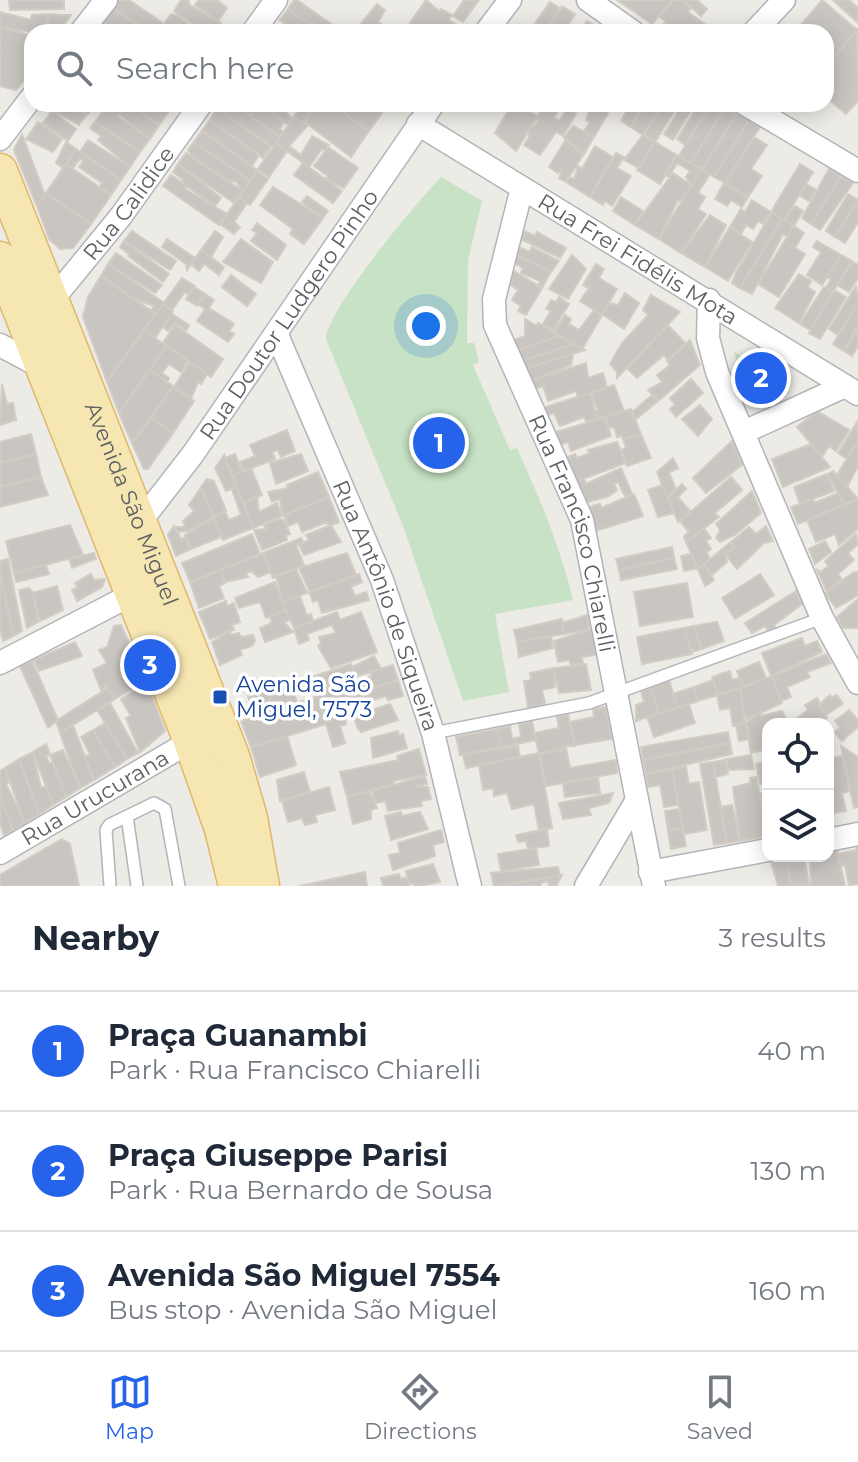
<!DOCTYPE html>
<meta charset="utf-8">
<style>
:root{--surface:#fff;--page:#f2f2f3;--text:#1f2937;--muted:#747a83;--line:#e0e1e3;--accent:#2563eb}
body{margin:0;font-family:Montserrat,sans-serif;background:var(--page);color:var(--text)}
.controls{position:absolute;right:24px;bottom:24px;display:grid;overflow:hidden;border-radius:16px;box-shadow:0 4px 20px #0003}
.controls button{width:72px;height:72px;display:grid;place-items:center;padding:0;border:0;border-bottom:2px solid var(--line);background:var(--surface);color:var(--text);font:40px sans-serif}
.you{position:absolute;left:426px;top:326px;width:28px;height:28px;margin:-20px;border:6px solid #fff;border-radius:50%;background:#1a73e8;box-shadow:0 0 0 12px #1a73e833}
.badge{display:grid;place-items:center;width:52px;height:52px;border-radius:50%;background:var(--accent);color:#fff;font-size:26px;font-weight:700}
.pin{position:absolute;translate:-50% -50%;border:4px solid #fff;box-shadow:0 2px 8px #0006}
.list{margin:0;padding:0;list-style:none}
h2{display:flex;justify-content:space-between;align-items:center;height:104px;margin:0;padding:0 32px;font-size:34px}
h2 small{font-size:26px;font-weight:400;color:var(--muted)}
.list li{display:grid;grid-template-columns:52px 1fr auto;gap:24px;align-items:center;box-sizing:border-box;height:120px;padding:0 32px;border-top:2px solid var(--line)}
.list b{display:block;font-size:30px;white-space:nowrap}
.list p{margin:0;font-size:26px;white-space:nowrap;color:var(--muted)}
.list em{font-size:26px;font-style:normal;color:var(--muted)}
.icon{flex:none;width:44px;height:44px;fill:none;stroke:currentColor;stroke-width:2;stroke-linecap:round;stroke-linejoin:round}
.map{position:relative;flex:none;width:858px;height:886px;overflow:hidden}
.search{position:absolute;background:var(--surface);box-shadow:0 4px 20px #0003;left:24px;right:24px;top:24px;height:88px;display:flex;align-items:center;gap:20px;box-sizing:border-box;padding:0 28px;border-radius:24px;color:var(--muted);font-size:30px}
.sheet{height:464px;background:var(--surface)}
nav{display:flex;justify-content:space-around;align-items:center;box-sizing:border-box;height:112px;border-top:2px solid var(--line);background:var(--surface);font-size:22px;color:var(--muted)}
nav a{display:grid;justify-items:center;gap:4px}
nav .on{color:var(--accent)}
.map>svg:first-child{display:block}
.green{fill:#c7e2c4}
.building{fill:#c9c6c2;stroke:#d2ccc4;stroke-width:2}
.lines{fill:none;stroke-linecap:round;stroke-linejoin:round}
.service-casing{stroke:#b2b5b8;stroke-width:14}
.minor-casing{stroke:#b2b5b8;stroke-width:25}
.primary-casing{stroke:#e2b76a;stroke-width:37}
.service{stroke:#fff;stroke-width:11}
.minor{stroke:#fff;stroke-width:22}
.primary{stroke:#f6e6b2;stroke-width:34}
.transit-dot{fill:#1a4fb4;stroke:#fff;stroke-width:3}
.labels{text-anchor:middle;stroke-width:7;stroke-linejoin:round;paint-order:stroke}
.street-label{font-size:22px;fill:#5d6064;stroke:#fff}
.transit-label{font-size:22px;fill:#164399;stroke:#fff;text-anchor:start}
</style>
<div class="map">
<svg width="858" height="886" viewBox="0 0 858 886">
<rect width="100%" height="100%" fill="#edebe5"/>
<path class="green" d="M441 177 482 201 468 260 467 343H474L479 362 473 365 510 450 517 448C539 497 561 548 573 600L495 614 509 692 463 701 403 526 326 339C327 309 417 202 441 177Z
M733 351 788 384 752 396Z"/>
<path class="building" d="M9 0H64V9L10 10Z
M116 0H129L164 24 158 32H152L111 7Z
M188 0 190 5 221 23 215 32H204L174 11 181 0Z
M199 0 218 1 227 8 218 21 195 5Z
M294 0H297L341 31 326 32 313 23 311 25 288 9Z
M426 0 439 11 441 9 452 15 449 20 459 26 455 32H423L410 23Z
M464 0H479L463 22 453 16Z
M617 0H673L652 24Z
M673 0H683L691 8 688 12 706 25 701 32H680L671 25 666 32 660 28 666 21 659 17Z
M683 0H697L707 9 701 16Z
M822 0 857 30 826 66V32H795Z
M833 0H849L858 8V23Z
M550 2 560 8 545 32H529Z
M377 4 385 10 378 22 381 24 376 32H370L360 25Z
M562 6 575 14 569 24 564 32H545Z
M111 7 142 29 140 32H116L101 21Z
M288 9 311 25 320 32 293 30 280 20Z
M0 12 31 20 32 15 49 14 45 32H32L0 27Z
M49 14 62 15H71L59 32H45Z
M171 14 176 15 199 32H175L164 24Z
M587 21 599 28 597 32H564L569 24 581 31Z
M0 27 32 36V71L16 90 0 86Z
M857 30 858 101 846 114 826 97V66Z
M42 104H71L86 115 79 125Z
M71 104H100L105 108 102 112 93 107 88 114Z
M107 104H130L159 125 150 139 120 115 123 110 117 116 105 108Z
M130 104 160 105 169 111 159 125Z
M221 104H234L280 137 273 147 217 109Z
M237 104H258L284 122 280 129 284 132 280 137 251 116 254 113 249 115Z
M258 104H277L293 119 288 125Z
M303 104H316L303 123 294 117Z
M318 104H331L369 131 351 157 305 122Z
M331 104H370L382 113 369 131Z
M512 104 538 116 516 151 495 133Z
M545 104 552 106 557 113 554 117 559 121 567 109 576 114 563 136 556 132 540 155 524 145 530 135 526 133 539 121 536 119Z
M592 104 608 113 594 137 584 131 590 122 586 120Z
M631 104H643L631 127 621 121Z
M650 104H663L643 135 631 127 645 106Z
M663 104H679L655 142 644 135Z
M683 104H695L673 140 664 134Z
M695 104H711L685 145 677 139 696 109Z
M711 104 726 106 691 163 679 156Z
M726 106 737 113 702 170 691 163Z
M105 108 150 139 140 152 95 122Z
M217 109 271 146 263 158 210 120Z
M52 111 76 129 68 141 43 123Z
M737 113 749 120 714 177 702 170Z
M294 117 307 126 289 146 301 155 312 136 329 145 325 151 322 149 309 167 276 143Z
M210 120 259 155 252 166 202 131Z
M749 120 760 127 725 183 714 177Z
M38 122 62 139 53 152 26 139Z
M95 122 140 152 130 167 98 140 101 136 90 128Z
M573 126 594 137 584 154 564 138Z
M202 131 257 170 250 180 194 142Z
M22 134 45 195 37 206 14 150Z
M643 135 655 142 639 168 624 160Z
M754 137 767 145 751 169 762 176 748 197 725 183Z
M566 139 583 155 566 182 559 178 563 169 558 173 549 167Z
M88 140 130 167 121 180 80 152Z
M66 142 76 149 63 168 56 163Z
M194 142 250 180 243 191 236 182 226 180 192 156 188 150Z
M655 142 677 155 660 184 637 170Z
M276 143 287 151 269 177 258 169Z
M595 146 613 157 590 197 566 182 569 177 574 179 578 166 582 169Z
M328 147 358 168 344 188 325 179 328 176 314 166Z
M76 149 121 180 111 195 99 187 102 183 79 167 83 161 80 159 73 168 66 164Z
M186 153 243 191 234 203 178 164Z
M616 153 624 157 617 168 631 176 612 206 605 201 603 205 590 197Z
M677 155 701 169 691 185 686 177 690 171 677 163 669 177 665 175Z
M303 163 342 191 333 203 294 175Z
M66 164 111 195 91 224 46 193Z
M178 164 221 198 215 206 182 183 183 180 173 172Z
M800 164 813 172 784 220 771 212Z
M701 169 710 174 698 193 705 197 698 209 706 214 681 253 659 239Z
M829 169 841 176 811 224 802 218Z
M257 171 268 179 250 205 239 197Z
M673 173 691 185 681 202 678 200 659 239 635 225Z
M171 175 187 186 185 189 227 214 219 225 163 186Z
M841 176 853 183 820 230 811 224Z
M724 183 748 197 742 207 731 200 727 206 715 199Z
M806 184 816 190 809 201 799 195Z
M273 187 323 218 304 244 290 234 293 229 260 205Z
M46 193 91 224 73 248 60 249 49 239 37 206Z
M848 194 858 200 835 237 826 231Z
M307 196 328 211 323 218 302 202Z
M239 197 247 203 234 222 240 227 234 234 220 224Z
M621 197 643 211 635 225 613 211Z
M752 200 771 212 763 224 758 221 753 229 746 225 741 234 730 227 741 209 745 212Z
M858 200V222L845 243 835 237Z
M795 206 803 211 794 226 784 220Z
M772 212 782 219 740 288 732 283 736 273Z
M710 215 726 225 705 267 681 253Z
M782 219 794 226 787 237 783 234 752 294 740 288Z
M257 223 286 245 277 260 251 241 257 233 252 230Z
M794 226 804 233 795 248 805 254 779 297 758 284Z
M730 227 752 242 728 281 705 267Z
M132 231 176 261 170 270 124 241Z
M215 231 223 237 211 257 201 250Z
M524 231 535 236 537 232 566 248 560 258 521 239Z
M167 239 195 258 187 270 186 264 162 247Z
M241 239 273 262 261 283 223 262Z
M124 241 169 274 163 282 128 256 129 254 120 247Z
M817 241 841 255 822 285 807 275 821 252 813 247Z
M519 247 529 252 532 247 559 261 551 272 516 255Z
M201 250 224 267 219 275 204 264 199 271 191 264Z
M116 253 162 285 155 293 108 264Z
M516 255 551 272 542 288 538 286 540 281 521 273 523 268 514 263Z
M572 255 586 269 568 299 549 289Z
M841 255 852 261 833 292 826 288 831 279 827 277Z
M853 262 858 265V278L849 292 837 285Z
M108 264 164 303 156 314 151 311 154 306 132 298 101 276Z
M596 264 604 269 599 278 617 289 602 315 580 301 589 288 583 285Z
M512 270 542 288 526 315 518 311 521 306 512 300 518 290 511 285Z
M799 274 811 281 808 287 815 292 799 323 775 308Z
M231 275 256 294 247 306 222 287Z
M101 276 156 314 107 382 83 317 88 297Z
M182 278 195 286 189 295 185 292 172 310 163 304Z
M856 286 858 303 838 335 829 329Z
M194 287 205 294 197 306 186 299Z
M824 287 833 292 810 330 800 324Z
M834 290 846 297 820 339 809 333Z
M625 293 639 303 624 329 602 314 609 303 618 305Z
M205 294 214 300 209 308 234 324 229 331 234 334 228 342 197 321 205 309 198 304Z
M651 295 680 312 617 378V372L610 364 622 343 648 315 643 310Z
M559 297 569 304 553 330 543 324 551 311 546 309 551 300 556 302Z
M858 303V325L844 351 833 344Z
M163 304 173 311 155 338 144 330Z
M594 310 602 315 582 349 554 332 565 315 571 319 569 324 579 330Z
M172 314 189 325 186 330 175 323 168 331 163 327Z
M525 319 537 326 538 323 559 336 517 350 514 340 525 336Z
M175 325 223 359 211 377 163 343Z
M668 325 686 344 668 360 664 355 637 378 627 368Z
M144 330 166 346 119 413 107 382Z
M857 330 858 346 852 356 844 351Z
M559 336 574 344 522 361 517 350Z
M690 340 700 365 658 401 648 390 662 382 657 375 670 365 667 361Z
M574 344 585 350 525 369 522 361Z
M166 346 188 361 181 372 169 364 162 373 169 378 167 382 150 370Z
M573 354 571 365 530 381 525 369Z
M190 362 207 374 201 384 198 382 191 399 174 387Z
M586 363 588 378 603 373 607 388 578 397 576 391 548 401 543 386 534 389 530 381Z
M150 370 173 386 132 443 119 413Z
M691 379 703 393 676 417 670 409 675 405 670 398Z
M2 384 7 404 13 403 16 420 0 425Z
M614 385 624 411 597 419 594 411 598 410 590 393Z
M173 386 194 401 173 433 151 418Z
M590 393 597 419 586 422 584 417 560 426 554 413 546 416 542 408Z
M652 395 658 401 635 420 632 412Z
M700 405 712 419 698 436 682 419Z
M631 409 641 434 623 439 622 436 617 437 614 427 608 428 605 417Z
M817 411 849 430 836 451 829 446 822 457 797 427Z
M605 417 611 436 571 451 568 442 559 445 553 433Z
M151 418 173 433 148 469H144L132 443Z
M857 422 858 441 847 459 838 453Z
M287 430 295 451 281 457 278 450 272 452 275 459 244 471 240 462 255 456 250 445Z
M31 434 36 454 0 463V442Z
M641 434 651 458 627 466 621 450 626 448 623 439Z
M732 441 742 465 706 493 693 478Z
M858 441V466L847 487 837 475Z
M617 442 626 463 575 482 565 458 575 454 577 458 590 453 588 450Z
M811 444 830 467 783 487 772 459Z
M36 454 41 477 0 487V463Z
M235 454 242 472 232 476 225 458Z
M301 454 308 471 276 484 270 463Z
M224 455 237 487 226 491 215 468Z
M673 458 678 468 669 473 676 489 667 497 657 472Z
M251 468 262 495 243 503 232 476Z
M621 468 632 494 625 496 618 482 614 484 617 490 609 496 584 503 575 482 584 479 586 484Z
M833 471 837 475 858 499 844 505 828 474Z
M318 472 329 497 282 516 280 499 272 502 268 492 288 488 287 485Z
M827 474 834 491 800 504 794 487Z
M41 477 48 495 0 507V487Z
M731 477 742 490 715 513 719 517 686 542 684 536 689 532 680 521Z
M207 479 214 481 226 511 213 517 201 487Z
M682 484 686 489 678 497 690 511 678 522 668 498Z
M662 485 674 513 658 517 648 490Z
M201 487 214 518 187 531 177 532 174 527H185L183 521 194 511 189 505Z
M237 487 253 528 223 540 213 517 225 512 229 520 241 515 232 489Z
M752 491 761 513 735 535 720 542 716 538 720 530 716 524Z
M838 493 844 505 798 524 791 507 813 499 814 503Z
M634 494 643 516 595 531 586 508 600 504 601 508Z
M257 497 259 512 277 503 282 516 253 528 243 503Z
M329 497 339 522 329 526 327 522 302 532 298 522 288 526 284 515Z
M858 499V529L839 545 835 534 816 542 807 520Z
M214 518 221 537 191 549 185 535Z
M278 519 284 520 290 534 286 535 287 540 262 550 254 530 266 529 264 525Z
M70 525 83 555 14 573 6 541Z
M331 525 341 542 304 555 299 544 309 540 306 535Z
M174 526 181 539 186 537 191 549 176 556 168 535Z
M766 526 773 541 764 543 737 569 725 554 734 547 731 542 749 527 756 534Z
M704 528 711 538 706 541 711 549 707 552 710 559 698 569 686 542Z
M252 534 260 554 190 582 182 563Z
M856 534 858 544 848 553 854 560 838 574 842 579 827 592 817 570 821 572 828 566 825 561Z
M301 538 303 542 296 545 304 565 273 578 263 553Z
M825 541 831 552 815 564 809 549Z
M731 542 734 547 725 554 727 562 711 576 704 564Z
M672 547 674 558 619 570 616 559Z
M94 553 96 559 72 568 69 559Z
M263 553 271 572 258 577 251 571 246 573 248 577 225 582 220 570Z
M347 553 356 575 310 592 299 568Z
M691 554 698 568 684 571 681 556Z
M674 558 677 569 621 580 619 570Z
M8 559 22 631 14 636 0 575V561Z
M704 564 714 580 705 586 698 569Z
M46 565 49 574 16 582 14 573Z
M296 569 307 593 283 602 276 576Z
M220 570 225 583 219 586 224 598 199 608 190 582Z
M854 572H858V595L836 608 825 593Z
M91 574 94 580 105 579 102 587 77 601 72 590 78 587 75 583Z
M359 574 362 582 351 587 355 596 366 592 369 600 322 613 318 600 313 602 309 592Z
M760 574 774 595 735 619 722 598Z
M0 575 14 636 3 641 0 630Z
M275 582 286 610 266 618 260 602 239 608 235 598Z
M687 583 693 617 640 626 634 592Z
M57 586 63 610 40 621 33 593Z
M29 588 33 593 38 622 27 628 19 590Z
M796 591 802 604 774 625 777 630 769 632 765 626 752 633 745 623Z
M300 596 307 616 311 614 313 621 294 628 283 602Z
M858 599V628H843L837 617Z
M226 601 227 606 234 603 240 622 232 625 234 630 210 639 199 612Z
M286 610 290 620 284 622 293 632 265 642 260 628 272 623 270 617Z
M337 612 340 620 361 612 377 652 331 668 318 646 321 643 319 637 336 633 332 625 307 634 309 640 299 644 294 628Z
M587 615 590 629 564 634 562 623Z
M562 619 564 634 517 642 514 630Z
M717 622 724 641 702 649 694 626Z
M121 625 146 681 139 685 132 668 122 672 120 668 122 677 125 675 134 688 115 699 107 686 101 690 93 670 107 663 99 650 107 647 114 626Z
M694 626 701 649 692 652 684 628Z
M594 628 596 655 582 657 583 663 571 665 569 660 558 662 554 641Z
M684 628 692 654 642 664 637 637Z
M230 632 231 635 239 633 241 637 253 635 255 641 252 646 240 650 242 655 220 665 212 642Z
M551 636 553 648 519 657 517 642Z
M802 638 805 646 817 641 822 652 771 676 762 653Z
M75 642 82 656 39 671 34 660Z
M826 654 831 663 807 672 810 677 787 687 791 697 781 701 772 676Z
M374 656 381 669 355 677 352 667Z
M32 661 58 720 48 728 20 666Z
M759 662 766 678 743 687 737 671Z
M351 664 355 677 316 689 311 677Z
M586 664 591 690 559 693 554 668Z
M393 665 398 680 321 705 316 689 330 685 331 689 372 676 371 672Z
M554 668 555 687 542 690 545 704 528 707 524 681 531 680 530 673Z
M730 671 732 680 740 678 743 687 718 695 712 677Z
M772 676 782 703 745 720 740 688Z
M398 680 403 696 388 700 386 696 336 712 337 717 325 721 321 705Z
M669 680 678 708 659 713 651 687Z
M713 680 718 695 698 701 694 687Z
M290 682 297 702 255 716 248 696Z
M147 683 165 731 140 752 126 718 131 716 121 699Z
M651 687 659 713 636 721V705L644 702 641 691Z
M694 687 698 701 678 708 673 694Z
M108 688 115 699 60 733 56 721Z
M740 688 746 723 733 726 730 708 720 710 717 695Z
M830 695 831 698 837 695 843 704 825 715 819 705Z
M318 696 326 724 251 747 241 721Z
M817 698 827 718 818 724H789L808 710 805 705Z
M110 703 138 753 127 759 97 710Z
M390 704 398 720 361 732 357 727 354 716Z
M689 704 695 723 654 737 647 717Z
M605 707 612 739 575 745 570 722 594 717 593 709Z
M849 710 858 720V727L842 741 834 732 840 728 835 721Z
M782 711 789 724H768V749L751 753 746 723 761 712V716Z
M568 714 575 746H565V749L539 754 534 733 559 728 557 717Z
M344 715 346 724 340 726 345 743 333 747 325 721Z
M532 721 536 740 517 744 516 738 521 737 519 724Z
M105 723 127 759 115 767 93 730Z
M746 723 749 739 739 741 736 725Z
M73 725 94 780 80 788 60 733Z
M510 726 512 739 516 738 517 744 501 747 497 729Z
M497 729 501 747 460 755 456 737Z
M93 730 115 767 94 780 85 757 90 754 81 737Z
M398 731 399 736 403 734 407 748 373 758 371 738Z
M728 732 730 743 643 760 641 747Z
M287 736 296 765 260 777 251 747Z
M730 743 732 754 646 774 643 760Z
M46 744 50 754 46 756 49 763 53 762 66 797 53 805 33 752Z
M518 746 520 757 466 768 463 754Z
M841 746 858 757V807L854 808Z
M566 748 570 768 616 760 617 773 546 786 539 754Z
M419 749 426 775 393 781 394 784 347 797 340 772 398 760 397 756Z
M63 750 80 788 66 797 50 755Z
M33 752 41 788 46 786 53 805 39 814 19 759Z
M539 753 552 828 539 831 534 804 512 809 507 793 494 796 493 788 483 790 479 765Z
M751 755 754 769 729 770 726 759Z
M843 756 850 791 842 793 846 811 829 814 828 781 835 779 831 758Z
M19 759 39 814 25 823 5 768Z
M725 760 728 774 715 777 713 762Z
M768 761V783L760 784 756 764Z
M713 762 727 843 714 845 700 764Z
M686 767 689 784 699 782 707 830 684 834 672 769Z
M5 768 10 782 6 784 25 823 13 830 0 795V771Z
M672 769 678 805 664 807 660 785 648 787 646 774Z
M304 772 310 792 280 801 277 780Z
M425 776 427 784 414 787H428L431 799 421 801 422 806 388 811 385 801 376 803 372 791Z
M598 777 600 793 565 797 563 783Z
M756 777 768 836 740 841 733 787 751 783 750 778Z
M329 787 335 810 315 815 317 822 305 825 302 818 288 822 282 801Z
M369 791 377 808 371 810V819L353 824 347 797Z
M768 792V821H765L759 794Z
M613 793 609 803 589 808 591 815 563 819 559 803Z
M0 795 13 830 4 835 0 823Z
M732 805 740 841 727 843 721 807Z
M679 809 683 828 668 831 665 811Z
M401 812 402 816 420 812 428 829 391 840 385 816Z
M683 828 686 846 671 849 668 831Z
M547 829 549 846 528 849 526 841 518 842 516 835Z
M441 830 444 842 433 845 435 856 393 870 389 855 400 853 398 843Z
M62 839 70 844 79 886H0V875Z
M858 845V884L849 885 845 865 841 866 838 854 856 850Z
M536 848 539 865 501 871 498 854Z
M837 849 845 886H811L810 858 804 856H828V851Z
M804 856 809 885 791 886 787 859Z
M787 859 791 886H778L771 862Z
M433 864 440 882 419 886 408 883 406 871Z
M558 867 560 876 497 886H494L491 873Z
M365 872 367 886H300Z
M399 874 401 879 407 877 409 886H383L381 878Z
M562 875 556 886H549L548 881 541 883V886H497Z"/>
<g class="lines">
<defs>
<path id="service" d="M433 733 589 703 822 618
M127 816 137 886
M110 886 106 830 109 825 154 803 165 809 179 886"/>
<g id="minor">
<path d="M588 0 633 32"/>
<path d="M81 32 106 0"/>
<path d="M253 32 276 0"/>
<path d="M486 32 510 0"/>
<path d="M754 32 784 0"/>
<path d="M745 104 858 171"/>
<path id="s1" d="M418 124 858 394"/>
<path d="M0 139 32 97"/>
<path id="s2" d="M522 188 494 299 495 325 582 520 654 886"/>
<path id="s3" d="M53 299 121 216 201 104"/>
<path d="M709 300 708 338 717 372 822 618 858 683"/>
<path id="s4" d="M277 335 382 580 433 733 470 886"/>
<path d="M0 345 43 368"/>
<path d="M744 432 845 386"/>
<path id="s5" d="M141 521 193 454 433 104"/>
<path d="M0 663 131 595"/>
<path d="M828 840 858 834"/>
<path id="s6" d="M0 853 191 741"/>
<path d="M650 872 768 850"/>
<path d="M586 886 637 800"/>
</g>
<g id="primary">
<path id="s7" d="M0 171 232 756 250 818 262 886"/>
<path d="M0 259 191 741 222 829 236 886"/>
</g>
</defs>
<use href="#service" class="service-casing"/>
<use href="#minor" class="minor-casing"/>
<use href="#primary" class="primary-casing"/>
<use href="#service" class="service"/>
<use href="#minor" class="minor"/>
<use href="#primary" class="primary"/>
</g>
<rect class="transit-dot" x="212" y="689" width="16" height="16" rx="4"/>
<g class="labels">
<g class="street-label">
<text dy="8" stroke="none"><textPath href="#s3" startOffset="122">Rua Calidice</textPath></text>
<text dy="8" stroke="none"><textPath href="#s1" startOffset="258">Rua Frei Fidélis Mota</textPath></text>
<text dy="8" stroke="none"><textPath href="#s5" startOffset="254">Rua Doutor Ludgero Pinho</textPath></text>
<text dy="8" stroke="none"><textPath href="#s7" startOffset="358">Avenida São Miguel</textPath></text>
<text dy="8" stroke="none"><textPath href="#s2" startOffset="364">Rua Francisco Chiarelli</textPath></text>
<text dy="8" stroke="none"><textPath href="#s4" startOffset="292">Rua Antônio de Siqueira</textPath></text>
<text dy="8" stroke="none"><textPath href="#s6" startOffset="110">Rua Urucurana</textPath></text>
</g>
<g class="transit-label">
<text x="236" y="692">Avenida São<tspan x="236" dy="25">Miguel, 7573</tspan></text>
</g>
</g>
</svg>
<div class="controls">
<button><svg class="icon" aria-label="locate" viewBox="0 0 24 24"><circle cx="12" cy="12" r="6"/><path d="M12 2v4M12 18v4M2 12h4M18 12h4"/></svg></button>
<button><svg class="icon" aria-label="layers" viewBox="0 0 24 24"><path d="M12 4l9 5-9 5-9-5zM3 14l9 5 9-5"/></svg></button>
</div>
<div class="you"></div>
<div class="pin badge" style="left:439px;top:443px">1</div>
<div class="pin badge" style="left:761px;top:378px">2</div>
<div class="pin badge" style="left:150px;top:665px">3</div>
<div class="search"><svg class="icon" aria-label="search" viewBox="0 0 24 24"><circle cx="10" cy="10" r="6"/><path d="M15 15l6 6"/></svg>Search here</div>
</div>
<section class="sheet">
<h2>Nearby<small>3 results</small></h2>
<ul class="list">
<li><span class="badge">1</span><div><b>Praça Guanambi</b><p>Park · Rua Francisco Chiarelli</p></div><em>40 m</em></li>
<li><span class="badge">2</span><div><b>Praça Giuseppe Parisi</b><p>Park · Rua Bernardo de Sousa</p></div><em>130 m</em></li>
<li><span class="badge">3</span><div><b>Avenida São Miguel 7554</b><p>Bus stop · Avenida São Miguel</p></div><em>160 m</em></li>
</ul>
</section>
<nav>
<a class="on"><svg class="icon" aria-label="map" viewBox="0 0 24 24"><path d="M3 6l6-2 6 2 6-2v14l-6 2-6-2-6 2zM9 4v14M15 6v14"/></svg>Map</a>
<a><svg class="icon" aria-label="directions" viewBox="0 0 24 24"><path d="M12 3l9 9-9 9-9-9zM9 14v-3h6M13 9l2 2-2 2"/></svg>Directions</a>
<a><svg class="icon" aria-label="saved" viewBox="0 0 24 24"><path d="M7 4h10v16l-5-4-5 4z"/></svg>Saved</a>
</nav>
